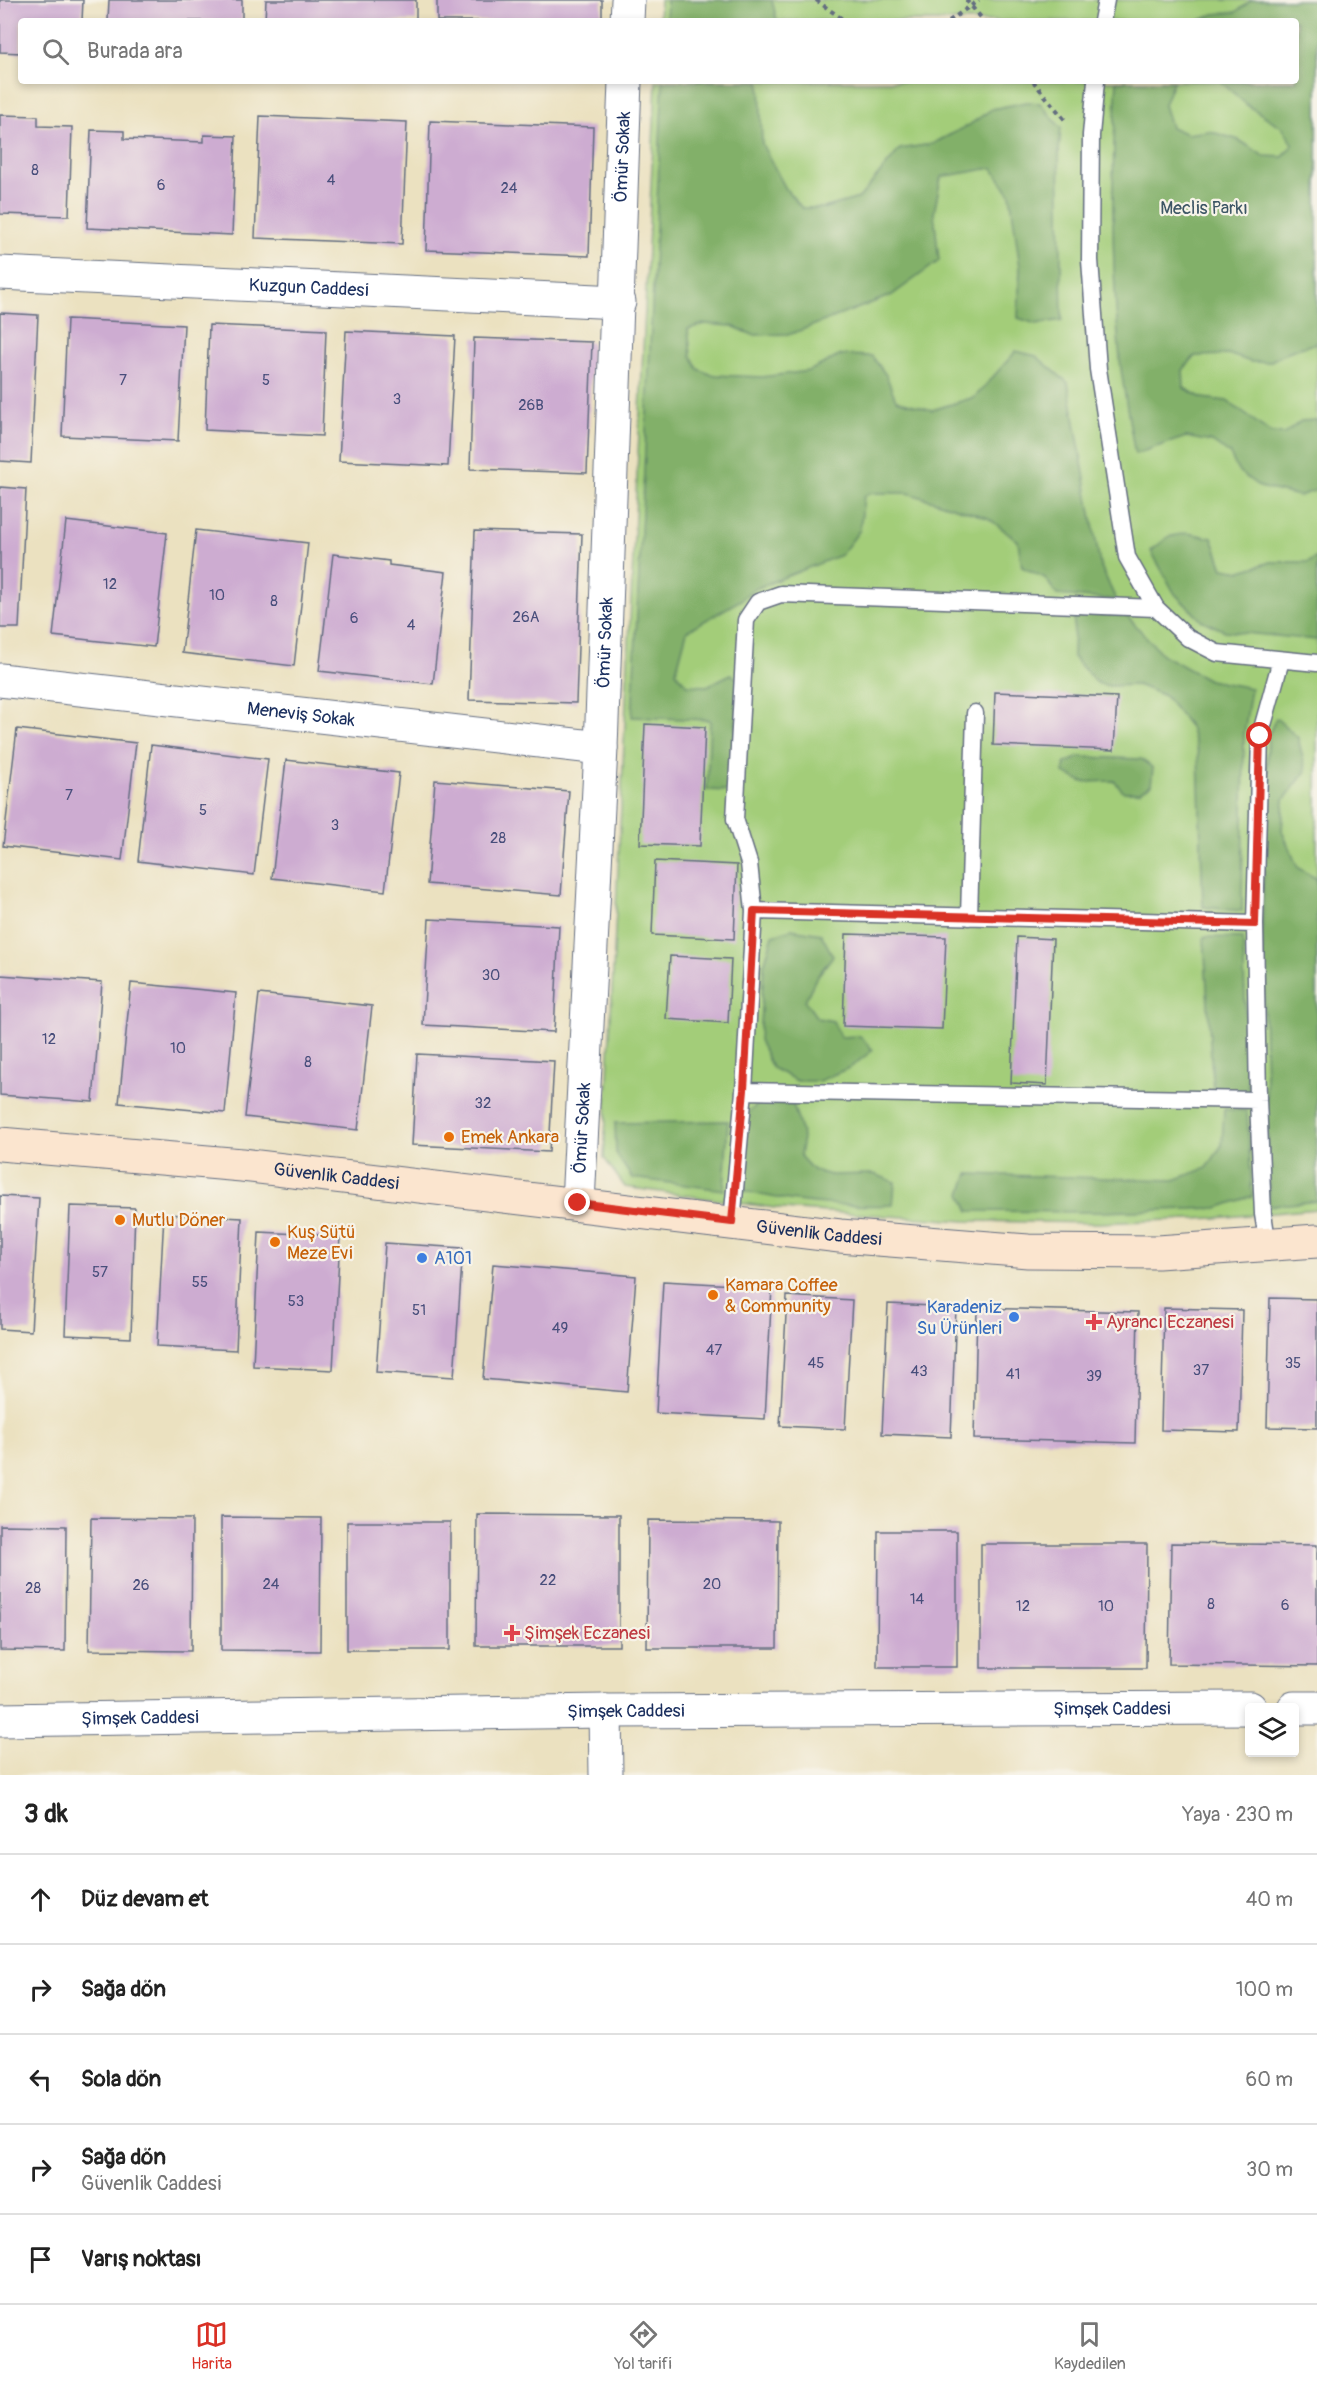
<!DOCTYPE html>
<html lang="tr">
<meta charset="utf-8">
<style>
:root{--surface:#fff;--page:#f6f6f6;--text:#222;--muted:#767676;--line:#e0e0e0;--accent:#d93025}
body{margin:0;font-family:Pangolin,sans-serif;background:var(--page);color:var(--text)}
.controls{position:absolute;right:18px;bottom:18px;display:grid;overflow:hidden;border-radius:6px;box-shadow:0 3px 9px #0003}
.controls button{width:54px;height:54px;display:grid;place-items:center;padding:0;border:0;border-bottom:2px solid var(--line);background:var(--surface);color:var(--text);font:30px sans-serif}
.stop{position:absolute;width:18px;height:18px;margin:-14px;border:4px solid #d93025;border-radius:50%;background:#fff}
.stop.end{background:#d93025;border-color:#fff;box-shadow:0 2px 6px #0008}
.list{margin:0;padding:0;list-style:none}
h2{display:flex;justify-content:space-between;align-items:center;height:78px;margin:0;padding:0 24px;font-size:26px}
h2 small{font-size:20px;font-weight:400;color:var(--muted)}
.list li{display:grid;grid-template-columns:39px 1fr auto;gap:18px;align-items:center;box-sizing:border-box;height:90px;padding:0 24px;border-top:2px solid var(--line)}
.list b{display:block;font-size:22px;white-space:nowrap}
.list p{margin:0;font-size:20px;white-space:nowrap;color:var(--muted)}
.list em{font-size:20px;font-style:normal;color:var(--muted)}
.icon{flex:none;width:33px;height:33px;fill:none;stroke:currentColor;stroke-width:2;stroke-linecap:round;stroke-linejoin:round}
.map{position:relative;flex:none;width:1317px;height:1775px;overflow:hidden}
.search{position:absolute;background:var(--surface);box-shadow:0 3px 9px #0003;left:18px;right:18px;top:18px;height:66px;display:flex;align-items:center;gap:15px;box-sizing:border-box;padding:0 21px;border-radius:6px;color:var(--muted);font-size:22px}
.sheet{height:528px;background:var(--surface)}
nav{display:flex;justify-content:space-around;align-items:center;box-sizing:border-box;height:84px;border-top:2px solid var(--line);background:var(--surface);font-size:16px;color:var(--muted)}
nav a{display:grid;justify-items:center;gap:3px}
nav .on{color:var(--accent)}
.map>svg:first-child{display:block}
.green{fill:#a3cd79;stroke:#5f7e6c;stroke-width:1.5}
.forest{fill:#82b069;stroke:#4e7064;stroke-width:1.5}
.building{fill:#cdacd1}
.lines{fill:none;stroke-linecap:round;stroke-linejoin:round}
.service-casing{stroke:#646d80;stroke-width:19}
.minor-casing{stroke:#646d80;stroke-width:35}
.secondary-casing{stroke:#646d80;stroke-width:35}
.path{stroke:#646d80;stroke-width:4;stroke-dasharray:4.5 4.5;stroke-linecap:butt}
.service{stroke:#fff;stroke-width:16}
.minor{stroke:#fff;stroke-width:33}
.secondary{stroke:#fbe5cf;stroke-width:33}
.route{stroke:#d93025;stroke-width:8}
.food-dot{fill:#e8710a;stroke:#f7f3e8;stroke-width:2}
.shop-dot{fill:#3f7fe0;stroke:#f7f3e8;stroke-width:2}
.health-dot{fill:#e0444e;stroke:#f7f3e8;stroke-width:2}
.labels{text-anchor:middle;stroke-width:4.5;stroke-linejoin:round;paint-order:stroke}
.number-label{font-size:15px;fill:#484e7b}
.street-label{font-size:18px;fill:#1b2f5e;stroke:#f7f3e8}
.park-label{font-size:18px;fill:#3d5665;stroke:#f7f3e8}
.food-label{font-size:18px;fill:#c56008;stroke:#f7f3e8;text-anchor:start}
.shop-label{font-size:18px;fill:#366cbe;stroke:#f7f3e8;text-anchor:start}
.health-label{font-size:18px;fill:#be3a42;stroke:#f7f3e8;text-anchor:start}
</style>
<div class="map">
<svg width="1317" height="1775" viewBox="0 0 1317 1775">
<rect width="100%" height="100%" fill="#f7f3e8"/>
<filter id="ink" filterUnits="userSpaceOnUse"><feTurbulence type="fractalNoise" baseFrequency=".0167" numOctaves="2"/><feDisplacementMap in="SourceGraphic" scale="12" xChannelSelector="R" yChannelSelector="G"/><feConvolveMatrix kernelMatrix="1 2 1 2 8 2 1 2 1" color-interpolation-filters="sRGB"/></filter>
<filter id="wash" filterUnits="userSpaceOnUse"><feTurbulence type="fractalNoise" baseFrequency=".008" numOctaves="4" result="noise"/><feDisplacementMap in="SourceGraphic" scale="24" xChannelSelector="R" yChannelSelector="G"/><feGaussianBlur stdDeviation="1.35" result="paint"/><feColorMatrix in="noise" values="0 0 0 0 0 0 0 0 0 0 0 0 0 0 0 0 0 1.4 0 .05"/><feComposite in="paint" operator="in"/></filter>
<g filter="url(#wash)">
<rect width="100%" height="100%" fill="#ebe1c0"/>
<path class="green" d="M660 0H1317V1209L1215 1218 1099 1223 965 1221 782 1209 625 1187 604 1158 656 81H1296V21H659Z"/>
<path class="forest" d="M667 0H772L777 21H666Z
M1252 0H1317V343L1290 351 1269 362H1251L1231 355 1195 356 1183 370 1184 388 1202 398 1227 401 1271 433 1284 434 1301 421 1317 420V490L1299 496 1260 487 1238 471 1230 454 1212 442 1186 437 1135 454C1130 426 1125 397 1121 369 1111 273 1111 176 1117 81H1173L1164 105 1171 127 1187 134 1209 131 1239 140 1264 156 1283 157 1293 144 1282 127 1248 106 1220 81H1296V21H1198L1214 14 1236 12Z
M663 81H760L762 144 786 189 802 208H824L859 198 900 149 932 144 969 125 992 109 1026 102 1040 103 1061 128 1059 149 1062 320 1036 324 1018 318 1020 267 1010 194 992 168 941 177 934 213 939 261 892 295 791 334 753 335 732 326 705 324 688 329 691 355 698 369 712 375 762 377 809 371 841 355 872 356 886 375 896 400 932 410 975 397 1016 351 1036 356 1068 383 1100 564 1116 600 1057 595 1045 578 1022 567 1018 541 988 518 908 493H873L864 496 860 530 841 555 752 590 741 600 687 631 676 672 687 685 707 686 731 674 739 680 732 791 707 790 710 720 632 717Z
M1187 533 1212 538 1223 568 1241 571 1271 562H1309L1317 557V640L1225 631 1201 620 1175 594 1151 551 1168 537Z
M1086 614 1126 615 1163 655 1209 680 1251 688 1244 734 1242 911 1203 907 1198 753 1190 727 1165 696 1137 685 1109 686 1097 683 1073 657 1074 618Z
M1276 718 1298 738 1306 771 1284 800 1282 831 1298 868 1317 879V1201L1269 1206 1262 925 1268 736Z
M1080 757 1141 759 1153 768 1151 785 1139 792H1124L1114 781 1083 782 1064 773 1065 763Z
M791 929 821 934 833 956 816 978 805 1001 817 1018 833 1021 840 1037 860 1036 873 1050 851 1067 819 1081H797L772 1068 759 1040 764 965 773 935Z
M1204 937 1243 938 1248 1093 1213 1091Z
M760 1102 793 1104 803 1137 800 1156 813 1170 831 1175 874 1174 895 1182 893 1205C843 1207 792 1203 744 1191L747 1114Z
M1224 1109 1247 1111 1252 1196 1217 1208 1101 1212 969 1211 961 1194 968 1174 1174 1180 1207 1168 1222 1145Z
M728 1121 724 1190 632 1178 616 1154 615 1123Z"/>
<g id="blocks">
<path class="building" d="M0 0H83L82 21H21V53L0 52Z
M109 0H242V21H108Z
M266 0H416V21H265Z
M437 0H602V21H437Z
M0 115 38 116V126L72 127 69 216 0 214Z
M260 116 407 122 402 244 255 238Z
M430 121 593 127 589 256 426 250Z
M91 130 124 131V139L204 142V135L236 136 232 235 87 228Z
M0 313 38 315 31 463 0 461Z
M67 319 184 325 178 441 62 436Z
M209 325 326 330 322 436 205 430Z
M346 331 455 336 448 466 339 461Z
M474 338 592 342 587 473 470 469Z
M0 487 26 489 19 628H0Z
M66 521 167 533 154 647 53 636Z
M196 530 308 543 294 666 182 653Z
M475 531 582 534 576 703 469 700Z
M333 554 389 561V565L446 572 433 684 319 671Z
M995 692 1117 697 1114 750 993 745Z
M645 724 705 727 700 846 640 844Z
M17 729 136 743 122 860 3 846Z
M151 745 268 759 254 875 138 861Z
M286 760 399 773 385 891 272 878Z
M435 780 569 791 561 895 427 884Z
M655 861 737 865 734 939 652 935Z
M429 919 559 926 554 1032 423 1025Z
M846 934 946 937 942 1029 843 1026Z
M1017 937 1053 939 1047 1085 1011 1083Z
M670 956 731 959 728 1023 666 1019Z
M0 975 102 982 93 1102 0 1095Z
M131 983 236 993 225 1113 119 1103Z
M259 994 372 1006 358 1130 245 1117Z
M417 1054 554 1061 549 1152 412 1145Z
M0 1196 39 1198 31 1331 0 1329Z
M70 1206 135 1208 131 1338 65 1335Z
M164 1214 242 1218 236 1350 157 1346Z
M259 1232 340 1236 333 1370 253 1366Z
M385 1243 463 1248 454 1377 376 1372Z
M493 1264 636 1276 627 1392 483 1379Z
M663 1281 772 1287 765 1419 656 1413Z
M787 1296 852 1300 845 1429 780 1426Z
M1270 1298 1317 1299V1428L1267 1427Z
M888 1304 956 1307 951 1437 882 1434Z
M977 1308 1138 1312 1135 1443 974 1439Z
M1164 1308 1242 1310 1239 1432 1161 1430Z
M477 1514 619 1515V1646H476Z
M221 1517 321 1518 320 1651 221 1650Z
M91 1518 192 1519 191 1651 89 1650Z
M648 1520 778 1521 777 1648H647Z
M347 1522H450V1650H347Z
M0 1525 66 1526 65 1651 0 1650Z
M878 1531H957V1667H877Z
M1171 1543 1317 1545V1666L1169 1664Z
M981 1544H1147L1146 1668H981Z"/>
</g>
</g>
<g filter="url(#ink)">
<use href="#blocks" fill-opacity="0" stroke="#646d80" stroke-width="1.5"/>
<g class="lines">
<defs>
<path id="service" d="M1102 21 1106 0
M1096 81 1091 135 1090 260 1098 369 1127 557 1156 608 1188 638 1217 653 1317 663
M754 911 1255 924
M969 917 975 713
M744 1091 1258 1100
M732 1222 744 1091 754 911 749 863 735 819 746 620 758 602 781 594 1156 608
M1268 1246 1263 1214 1258 1100 1255 924 1260 736 1281 660"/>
<g id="minor">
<path d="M627 21 628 0"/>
<path id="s1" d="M0 273 619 302"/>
<path id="s2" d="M0 680 601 748"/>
<path id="s3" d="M578 1203 601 748 625 81"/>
<path d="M1294 1708H1317"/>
<path d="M605 1711 606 1775"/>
<path id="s4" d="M0 1720 605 1711 1250 1708"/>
</g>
<g id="secondary">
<path id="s5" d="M0 1144 242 1165 840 1236 1028 1251 1158 1252 1317 1241"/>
</g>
</defs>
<use href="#service" class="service-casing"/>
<use href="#minor" class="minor-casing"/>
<use href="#secondary" class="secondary-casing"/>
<path class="path" d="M816 0 845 21
M966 0 984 21
M949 21 979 0
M1033 81 1065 120"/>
<use href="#service" class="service"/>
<use href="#minor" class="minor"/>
<use href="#secondary" class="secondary"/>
</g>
</g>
<g class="lines" filter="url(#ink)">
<path class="route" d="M578 1203 732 1222 744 1090 754 911 1255 924 1260 736"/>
</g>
<g class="food-dot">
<circle cx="449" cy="1137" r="6"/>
<circle cx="120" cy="1220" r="6"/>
<circle cx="275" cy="1242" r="6"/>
<circle cx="713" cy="1295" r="6"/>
</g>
<g class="shop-dot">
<circle cx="422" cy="1258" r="6"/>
<circle cx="1014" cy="1317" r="6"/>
</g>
<g class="health-dot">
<path d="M1091 1313h6v6h6v6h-6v6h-6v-6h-6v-6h6z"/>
<path d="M509 1624h6v6h6v6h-6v6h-6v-6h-6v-6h6z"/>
</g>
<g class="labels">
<g class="number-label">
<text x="35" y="175">8</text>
<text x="331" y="185">4</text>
<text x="161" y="190">6</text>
<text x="509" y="193">24</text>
<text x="123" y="385">7</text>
<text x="266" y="385">5</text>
<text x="397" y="404">3</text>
<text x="531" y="410">26B</text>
<text x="110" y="589">12</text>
<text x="217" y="600">10</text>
<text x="274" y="606">8</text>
<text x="526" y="622">26A</text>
<text x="354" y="623">6</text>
<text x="411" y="630">4</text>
<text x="69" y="800">7</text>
<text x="203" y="815">5</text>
<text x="335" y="830">3</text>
<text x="498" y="843">28</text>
<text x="491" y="980">30</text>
<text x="49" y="1044">12</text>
<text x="178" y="1053">10</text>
<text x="308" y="1067">8</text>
<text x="483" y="1108">32</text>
<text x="100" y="1277">57</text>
<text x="200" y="1287">55</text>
<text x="296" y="1306">53</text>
<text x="419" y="1315">51</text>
<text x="560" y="1333">49</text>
<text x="714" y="1355">47</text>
<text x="816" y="1368">45</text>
<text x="1293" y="1368">35</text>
<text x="1201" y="1375">37</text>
<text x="919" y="1376">43</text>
<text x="1013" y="1379">41</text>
<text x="1094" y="1381">39</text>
<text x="548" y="1585">22</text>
<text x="271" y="1589">24</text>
<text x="712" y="1589">20</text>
<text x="141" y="1590">26</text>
<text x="33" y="1593">28</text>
<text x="917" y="1604">14</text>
<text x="1211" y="1609">8</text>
<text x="1285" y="1610">6</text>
<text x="1023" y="1611">12</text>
<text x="1106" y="1611">10</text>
</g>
<g class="street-label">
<text dy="6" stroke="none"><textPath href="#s3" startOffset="1047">Ömür Sokak</textPath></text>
<text dy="6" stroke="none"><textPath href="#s1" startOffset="309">Kuzgun Caddesi</textPath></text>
<text dy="6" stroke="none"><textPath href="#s3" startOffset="561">Ömür Sokak</textPath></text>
<text dy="6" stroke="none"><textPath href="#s2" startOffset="303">Meneviş Sokak</textPath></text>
<text dy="6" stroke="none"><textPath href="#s3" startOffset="75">Ömür Sokak</textPath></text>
<text dy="6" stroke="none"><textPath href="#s5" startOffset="338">Güvenlik Caddesi</textPath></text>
<text dy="6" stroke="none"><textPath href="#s5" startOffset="824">Güvenlik Caddesi</textPath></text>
<text dy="6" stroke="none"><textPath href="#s4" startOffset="1112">Şimşek Caddesi</textPath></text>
<text dy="6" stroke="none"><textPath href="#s4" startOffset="626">Şimşek Caddesi</textPath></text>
<text dy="6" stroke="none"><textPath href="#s4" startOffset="140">Şimşek Caddesi</textPath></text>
</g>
<g class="park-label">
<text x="1204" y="214">Meclis Parkı</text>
</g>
<g class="food-label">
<text x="461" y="1143">Emek Ankara</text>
<text x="132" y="1226">Mutlu Döner</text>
<text x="287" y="1238">Kuş Sütü<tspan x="287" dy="21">Meze Evi</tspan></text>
<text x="725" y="1291">Kamara Coffee<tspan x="725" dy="21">&amp; Community</tspan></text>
</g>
<g class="shop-label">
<text x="434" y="1264">A101</text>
<text x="1002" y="1313" text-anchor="end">Karadeniz<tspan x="1002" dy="21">Su Ürünleri</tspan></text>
</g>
<g class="health-label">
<text x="1106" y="1328">Ayrancı Eczanesi</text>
<text x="524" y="1639">Şimşek Eczanesi</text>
</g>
</g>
</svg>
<div class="controls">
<button><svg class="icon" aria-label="layers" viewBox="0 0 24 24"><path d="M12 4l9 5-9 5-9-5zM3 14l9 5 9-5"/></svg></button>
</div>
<div class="stop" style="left:1260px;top:736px"></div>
<div class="stop end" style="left:578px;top:1203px"></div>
<div class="search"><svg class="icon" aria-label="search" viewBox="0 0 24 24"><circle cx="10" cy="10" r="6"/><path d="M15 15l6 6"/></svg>Burada ara</div>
</div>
<section class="sheet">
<h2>3 dk<small>Yaya · 230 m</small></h2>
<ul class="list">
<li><svg class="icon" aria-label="ahead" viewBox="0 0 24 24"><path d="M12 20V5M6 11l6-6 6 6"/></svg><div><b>Düz devam et</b></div><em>40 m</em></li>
<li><svg class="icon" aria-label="right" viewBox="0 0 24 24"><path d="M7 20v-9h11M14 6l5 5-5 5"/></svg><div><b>Sağa dön</b></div><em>100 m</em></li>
<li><svg class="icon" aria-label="left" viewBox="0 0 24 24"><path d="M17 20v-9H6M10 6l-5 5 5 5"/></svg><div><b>Sola dön</b></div><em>60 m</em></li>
<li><svg class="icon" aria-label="right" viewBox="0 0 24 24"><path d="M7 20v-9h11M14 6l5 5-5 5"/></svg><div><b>Sağa dön</b><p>Güvenlik Caddesi</p></div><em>30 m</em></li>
<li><svg class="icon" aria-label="arrive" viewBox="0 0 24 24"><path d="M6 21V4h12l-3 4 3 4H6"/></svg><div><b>Varış noktası</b></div></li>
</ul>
</section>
<nav>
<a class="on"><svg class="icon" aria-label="map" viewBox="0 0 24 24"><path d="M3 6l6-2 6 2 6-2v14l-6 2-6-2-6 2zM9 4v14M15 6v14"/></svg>Harita</a>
<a><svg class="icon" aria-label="directions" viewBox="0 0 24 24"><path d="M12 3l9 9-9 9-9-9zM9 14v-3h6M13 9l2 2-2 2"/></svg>Yol tarifi</a>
<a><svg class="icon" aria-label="saved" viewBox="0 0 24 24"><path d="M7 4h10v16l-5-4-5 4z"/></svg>Kaydedilen</a>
</nav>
